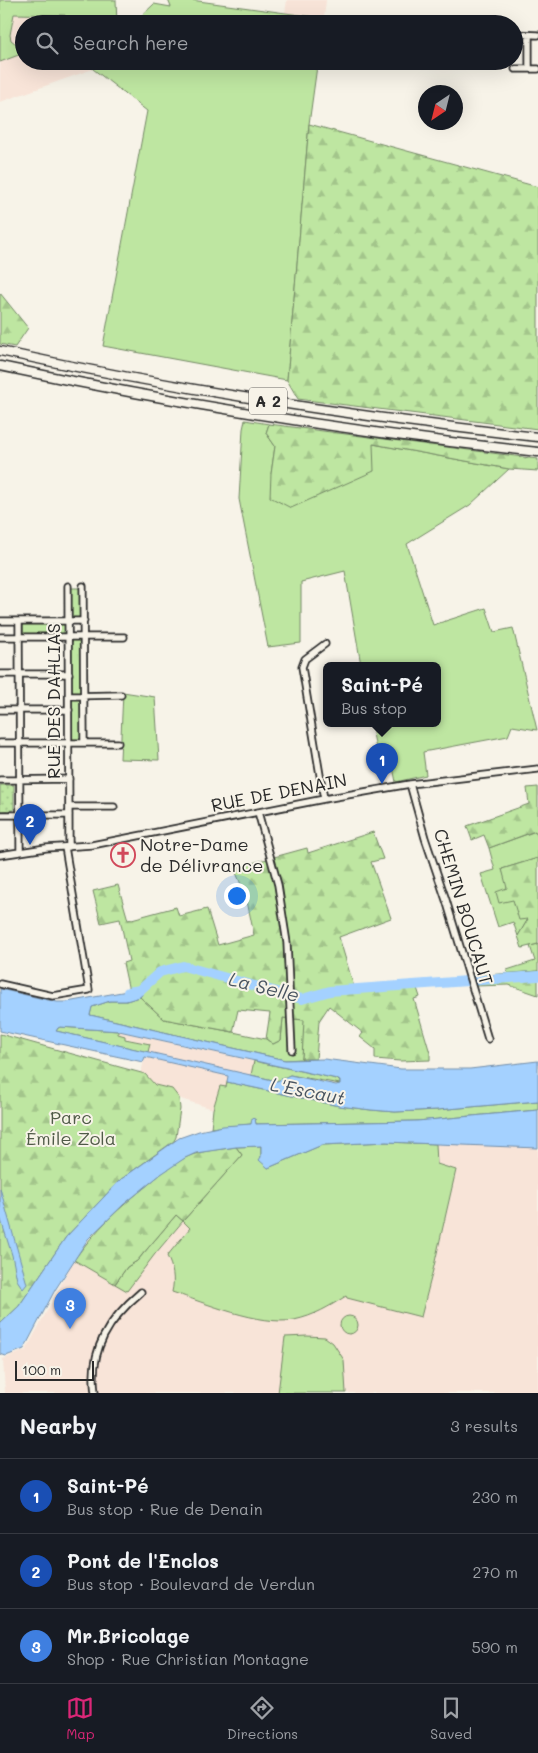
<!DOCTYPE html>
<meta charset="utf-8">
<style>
:root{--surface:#171b24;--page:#20242c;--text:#f1f3f6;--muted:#9ea1a6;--line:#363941;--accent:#db2777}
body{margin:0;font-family:Mali,sans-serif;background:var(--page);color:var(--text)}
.compass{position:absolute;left:418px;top:85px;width:45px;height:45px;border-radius:50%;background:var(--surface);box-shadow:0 5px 20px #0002;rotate:215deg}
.scale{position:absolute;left:15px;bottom:12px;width:79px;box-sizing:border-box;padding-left:5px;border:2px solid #2b2b2b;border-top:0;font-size:14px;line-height:18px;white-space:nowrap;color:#2b2b2b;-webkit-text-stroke:4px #f7f3e8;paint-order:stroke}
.you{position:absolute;left:236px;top:895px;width:18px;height:18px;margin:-12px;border:4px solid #fff;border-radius:50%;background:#1a73e8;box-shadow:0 0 0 8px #1a73e833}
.badge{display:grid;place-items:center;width:32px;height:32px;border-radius:50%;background:var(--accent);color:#fff;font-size:16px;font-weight:700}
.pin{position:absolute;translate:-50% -41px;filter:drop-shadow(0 1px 2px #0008)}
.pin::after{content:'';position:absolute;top:26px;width:18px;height:15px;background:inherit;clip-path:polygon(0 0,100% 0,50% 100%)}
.popup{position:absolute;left:323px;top:662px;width:118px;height:65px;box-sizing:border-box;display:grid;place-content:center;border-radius:8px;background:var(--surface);filter:drop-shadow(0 1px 4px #0005);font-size:16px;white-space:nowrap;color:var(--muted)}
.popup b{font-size:19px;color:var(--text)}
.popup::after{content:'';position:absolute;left:50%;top:100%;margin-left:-10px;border:10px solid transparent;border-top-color:var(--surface)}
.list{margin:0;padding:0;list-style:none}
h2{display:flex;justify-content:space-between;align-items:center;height:65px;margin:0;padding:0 20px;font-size:21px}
h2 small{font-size:16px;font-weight:400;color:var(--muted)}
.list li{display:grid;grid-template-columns:32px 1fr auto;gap:15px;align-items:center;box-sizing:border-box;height:75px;padding:0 20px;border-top:1px solid var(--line)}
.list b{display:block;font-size:19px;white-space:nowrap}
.list p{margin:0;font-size:16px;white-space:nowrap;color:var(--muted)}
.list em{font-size:16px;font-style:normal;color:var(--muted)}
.icon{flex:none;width:28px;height:28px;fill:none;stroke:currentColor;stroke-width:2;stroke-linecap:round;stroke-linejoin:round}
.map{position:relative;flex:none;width:538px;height:1393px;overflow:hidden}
.search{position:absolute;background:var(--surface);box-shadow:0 5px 20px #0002;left:15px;right:15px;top:15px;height:55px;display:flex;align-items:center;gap:12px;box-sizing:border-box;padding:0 18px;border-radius:28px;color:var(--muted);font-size:19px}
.sheet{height:290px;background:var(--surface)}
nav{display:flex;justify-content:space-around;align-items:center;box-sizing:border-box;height:70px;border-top:1px solid var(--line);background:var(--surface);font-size:14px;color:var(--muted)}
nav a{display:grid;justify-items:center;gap:2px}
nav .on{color:var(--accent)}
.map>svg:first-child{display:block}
.built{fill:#f8e4d8}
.grass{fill:#bee6a1;stroke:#748866}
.forest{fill:url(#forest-firs);stroke:#748866}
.park{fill:url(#park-dots);stroke:#748866}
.water{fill:#a4d1ff;stroke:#748faa;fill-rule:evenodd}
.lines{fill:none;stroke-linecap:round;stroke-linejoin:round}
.river{stroke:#a4d1ff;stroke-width:10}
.minor-casing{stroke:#2b2b2b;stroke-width:9}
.highway-casing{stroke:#2b2b2b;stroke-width:11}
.minor{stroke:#f7f3e8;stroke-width:5.5}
.highway{stroke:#f7f3e8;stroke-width:8}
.labels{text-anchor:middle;stroke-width:4;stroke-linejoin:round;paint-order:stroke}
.shield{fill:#f7f3e8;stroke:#686764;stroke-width:1}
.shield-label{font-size:16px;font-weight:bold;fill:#2b2b2b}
.street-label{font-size:18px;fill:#2b2b2b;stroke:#f7f3e8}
.poi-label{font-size:18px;fill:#2b2b2b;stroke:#f7f3e8;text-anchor:start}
.park-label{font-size:18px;fill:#505a48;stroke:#f7f3e8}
.water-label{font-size:19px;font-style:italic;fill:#495460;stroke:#f7f3e8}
</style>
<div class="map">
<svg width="538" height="1393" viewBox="0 0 538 1393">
<defs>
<pattern id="forest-firs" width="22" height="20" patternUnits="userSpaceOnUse" patternTransform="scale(1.25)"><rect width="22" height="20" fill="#bee6a1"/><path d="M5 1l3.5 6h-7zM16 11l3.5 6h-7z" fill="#a3c58b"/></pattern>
<pattern id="park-dots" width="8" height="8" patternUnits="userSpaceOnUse" patternTransform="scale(1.25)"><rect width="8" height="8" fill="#bee6a1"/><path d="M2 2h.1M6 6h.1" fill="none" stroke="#a3c58b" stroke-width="1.8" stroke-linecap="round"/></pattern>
</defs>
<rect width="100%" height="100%" fill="#f7f3e8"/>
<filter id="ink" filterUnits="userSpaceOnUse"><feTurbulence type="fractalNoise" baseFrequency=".02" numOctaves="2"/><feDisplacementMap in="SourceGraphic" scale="10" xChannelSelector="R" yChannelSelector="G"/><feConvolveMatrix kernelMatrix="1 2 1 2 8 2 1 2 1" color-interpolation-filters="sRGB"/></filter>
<g filter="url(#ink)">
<path class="built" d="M287 0H326L324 18 285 13Z
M14 14 66 15 68 24H24V50L11 40 10 35Z
M24 53V61H88L93 69 0 102V62Z
M118 1031 254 1061 251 1075 148 1052 149 1044 125 1038 118 1034Z
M145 1057 228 1076 226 1087H220L213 1109 184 1100 179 1098 172 1089 155 1085 145 1074 141 1073Z
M436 1144 538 1148V1393H5L3 1359 26 1350 74 1260 79 1262 155 1254 183 1221 216 1252 421 1317 434 1266 456 1170 437 1164Z"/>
<path class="grass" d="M0 0H116L117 24H68L65 15 14 14 10 35 11 40 24 50V53L0 62Z
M168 0H191L322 18V24H133L154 4 171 7Z
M88 61H301L317 66 309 124 287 380 103 346 147 111 93 69Z
M245 420 269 424 266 433 275 446 271 474 373 444 509 469 470 505 407 544 433 625 486 608 494 632 513 628 537 730 512 726 508 736 423 752 426 775 396 782 389 748 376 749 371 723H437V665H361L345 571 301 582V643L268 647 239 499 243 429Z
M70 588H81L82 619H71Z
M23 624H66V634H23Z
M71 639H81L82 693H71Z
M123 692 155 697 159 760 120 759Z
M71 699H82V741H71Z
M536 831 538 837V858L502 869 513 900 528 919 518 936 513 922 498 927 481 874 495 870 489 848Z
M538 944V971L508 974 507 970 535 961 530 946Z
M140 997 164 1019 233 1032 266 1039 273 1044 281 1040 283 1018 305 1020 302 1059 285 1060 90 1015 92 1007 110 1001H126Z
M60 1027 118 1031V1034L125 1036V1039L150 1044 148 1052 56 1031 58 1028Z
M254 1061 337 1079 340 1082V1084L290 1075 277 1081 251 1075Z
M227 1082 339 1106 371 1110 395 1112 437 1110 538 1101V1110L417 1121 256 1124 255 1119 251 1124 211 1128 213 1109 220 1086 226 1087Z
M386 1142 436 1144 437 1164 456 1170 434 1266 421 1317 347 1298 346 1296C330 1306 314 1316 294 1320 260 1326 205 1303 172 1292 175 1279 173 1268 167 1256L190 1228 183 1221 155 1254 127 1291 115 1284 127 1267 137 1261 176 1215 183 1221 242 1155 236 1147 261 1146V1157L268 1168 322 1145Z
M340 1325a9 9 0 1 1 18 0a9 9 0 1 1-18 0Z
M307 1336 325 1337 333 1343 344 1360 346 1393H278L285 1337Z"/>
<path class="forest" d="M309 124 538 187V429L298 399 287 380Z
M0 293 28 328 15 347 0 344Z
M269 424 538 459V471L509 469 373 444 374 471 291 508 270 497 271 474 275 446 266 433Z
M538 787V837L535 831 489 848 484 835 472 840 467 826 529 804 527 788Z
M373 832 383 859 371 862 391 918 339 937 354 987 415 982 420 997 414 999 430 1053V1060L400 1061 375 1059V1049L360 1037 363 1033 329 1006 319 1021 316 1059H302L304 1020 283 1018 281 1040 273 1044 266 1039 270 1013 238 1010 233 1032 164 1019 140 997 143 992 138 989 129 991 123 963 129 961 120 919 101 923 93 891 118 885 128 920 176 907 179 916 207 909 218 945 254 935 246 896 234 868 307 848 308 853Z
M538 858V944L522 948 518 936 528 919 519 920 513 900 499 903 496 892 507 888 502 869Z
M538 971V995L509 985 474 986 473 976Z
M0 1034 145 1074 155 1085 172 1089 179 1098 180 1109 176 1137 174 1141 120 1180 66 1237 19 1306 0 1324Z
M236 1147 242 1155 183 1221 176 1215 137 1261 127 1267 115 1284 74 1260C95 1230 120 1207 149 1184 161 1174 173 1163 187 1157 202 1150 220 1150 236 1147Z"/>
<path class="park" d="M0 785H14V810L0 811Z"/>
<path class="water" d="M0 989 57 1002H67L138 989 144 992 140 997 126 1001H110L92 1007 90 1015 285 1060 324 1059 401 1069H470L538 1061V1101L437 1110 395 1112 371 1110 339 1106 227 1082 228 1076 145 1057 143 1062 0 1031ZM60 1027 119 1031 337 1079 340 1081V1084L336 1085 290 1075 277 1081 56 1031 58 1028Z
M538 1110V1148L386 1142 322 1145 268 1168 259 1160 261 1157V1146L236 1147 196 1153 185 1158 161 1174 123 1205 88 1239 55 1290 24 1349 6 1356 0 1354V1324L19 1306 66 1237 120 1180 179 1138 199 1131 223 1126 251 1124 252 1118 255 1119 256 1124 417 1121Z
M0 1188 27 1284 23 1289 17 1280 12 1255 0 1217Z"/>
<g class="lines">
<path class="river" d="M128 992 140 990 160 972 183 966 302 999 330 991 538 976"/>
<defs>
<path id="minor" d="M514 34 538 35
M515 69H538
M529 69V35
M68 586 69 847
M83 586 84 743
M0 621H84
M19 621 20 852
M0 637H124
M0 674H69
M69 696 121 695
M0 710H69
M0 743H118
M0 780 69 779
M410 784 425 838 446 900 488 1039
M324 799 302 667 305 659 325 644
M69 807H114
M258 812 278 885 287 943 292 1050
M0 815H69
M0 855 46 848 92 845 324 799 410 784 538 769
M0 984 53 996 89 990 65 847
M95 1393C89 1349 109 1319 141 1292"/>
<path id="highway" d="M0 351C178 390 357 417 538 437
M0 366C178 404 357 433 538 452"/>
</defs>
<use href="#minor" class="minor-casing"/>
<use href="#highway" class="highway-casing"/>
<use href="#minor" class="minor"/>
<use href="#highway" class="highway"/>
</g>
</g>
<defs>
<symbol id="church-ring" viewBox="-11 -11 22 22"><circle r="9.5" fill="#f7f3e8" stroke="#d1495b" stroke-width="1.5"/><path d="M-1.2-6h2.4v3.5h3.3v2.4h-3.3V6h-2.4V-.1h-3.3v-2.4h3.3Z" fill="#d1495b"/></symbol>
</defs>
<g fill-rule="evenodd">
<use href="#church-ring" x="109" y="841" width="28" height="28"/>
</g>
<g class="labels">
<rect class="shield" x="249" y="387.5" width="38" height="27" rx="4"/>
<g class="shield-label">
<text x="268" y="407">A 2</text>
</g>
<g class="street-label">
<text transform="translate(54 701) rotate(-90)" y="6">RUE DES DAHLIAS</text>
<text transform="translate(279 793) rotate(-11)" y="6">RUE DE DENAIN</text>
<text transform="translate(463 907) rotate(73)" y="6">CHEMIN BOUCAUT</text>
</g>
<g class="poi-label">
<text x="140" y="851">Notre-Dame<tspan x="140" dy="21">de Délivrance</tspan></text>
</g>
<g class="park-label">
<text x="71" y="1124">Parc<tspan x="71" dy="21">Émile Zola</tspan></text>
</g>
<g class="water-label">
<text transform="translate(264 987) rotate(14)" y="7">La Selle</text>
<text transform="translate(308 1091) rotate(11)" y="7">L'Escaut</text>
</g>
</g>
</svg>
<svg class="compass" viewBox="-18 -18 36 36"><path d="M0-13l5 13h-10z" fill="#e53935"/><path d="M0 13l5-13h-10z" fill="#9ea1a6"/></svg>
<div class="scale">100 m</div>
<div class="you"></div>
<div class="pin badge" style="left:382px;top:784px;background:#1a4fb4">1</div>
<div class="popup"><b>Saint-Pé</b>Bus stop</div>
<div class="pin badge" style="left:30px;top:845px;background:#1a4fb4">2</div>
<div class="pin badge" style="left:70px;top:1329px;background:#3f7fe0">3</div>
<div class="search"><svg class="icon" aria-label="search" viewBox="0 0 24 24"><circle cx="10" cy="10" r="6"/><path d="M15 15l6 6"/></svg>Search here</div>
</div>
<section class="sheet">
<h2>Nearby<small>3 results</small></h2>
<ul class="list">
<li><span class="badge" style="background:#1a4fb4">1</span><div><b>Saint-Pé</b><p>Bus stop · Rue de Denain</p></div><em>230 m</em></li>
<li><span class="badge" style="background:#1a4fb4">2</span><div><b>Pont de l'Enclos</b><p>Bus stop · Boulevard de Verdun</p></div><em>270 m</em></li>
<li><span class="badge" style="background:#3f7fe0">3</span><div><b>Mr.Bricolage</b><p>Shop · Rue Christian Montagne</p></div><em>590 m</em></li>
</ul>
</section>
<nav>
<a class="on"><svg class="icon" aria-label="map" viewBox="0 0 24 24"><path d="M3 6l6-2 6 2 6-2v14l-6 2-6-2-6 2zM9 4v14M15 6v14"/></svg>Map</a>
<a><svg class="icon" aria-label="directions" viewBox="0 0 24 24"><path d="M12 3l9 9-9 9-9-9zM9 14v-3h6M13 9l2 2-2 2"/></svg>Directions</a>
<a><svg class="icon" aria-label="saved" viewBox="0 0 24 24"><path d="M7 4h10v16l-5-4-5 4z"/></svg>Saved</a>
</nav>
